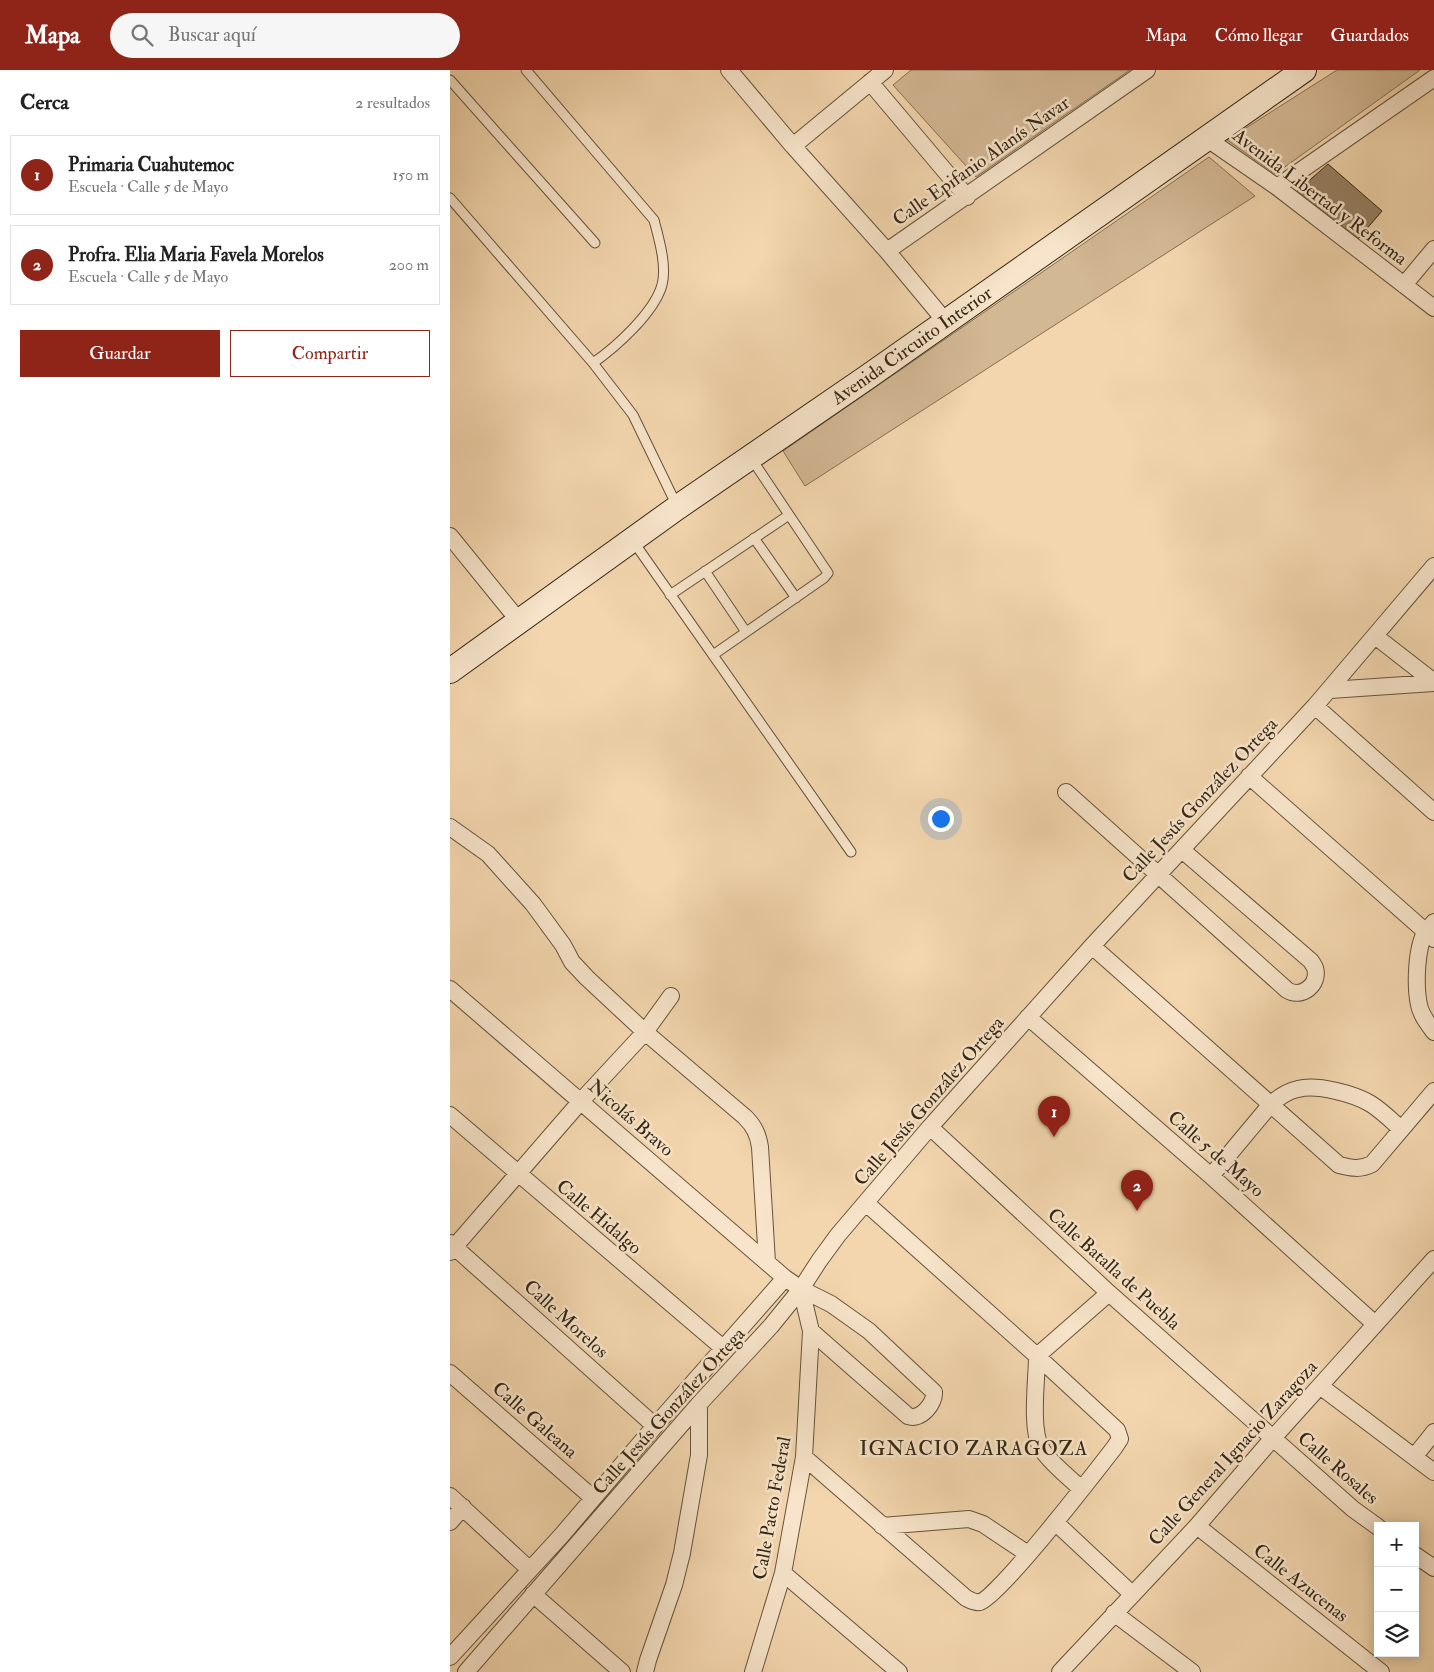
<!DOCTYPE html>
<html lang="es">
<head>
<meta charset="utf-8">
<style>
	:root { --surface:#fff; --page:#f6f6f6; --text:#222; --muted:#767676; --line:#e0e0e0; --accent:#8f2418 }
	body { margin:0; font-family:"IM FELL Double Pica",serif; background:var(--page); color:var(--text) }
	.controls { position:absolute; right:15px; bottom:15px; display:grid; overflow:hidden; border-radius:0px; box-shadow:0 2px 12px #0003 }
	.controls button { width:45px; height:45px; display:grid; place-items:center; padding:0; border:0; border-bottom:1px solid var(--line); background:var(--surface); color:var(--text); font:25px sans-serif }
	.you { position:absolute; left:490px; top:748px; width:18px; height:18px; margin:-12px; border:4px solid #fff; border-radius:50%; background:#1a73e8; box-shadow:0 0 0 8px #1a73e833 }
	.badge { display:grid; place-items:center; width:32px; height:32px; border-radius:50%; background:var(--accent); color:#fff; font-size:16px; font-weight:700 }
	.pin { position:absolute; translate:-50% -41px; filter:drop-shadow(0 1px 2px #0008) }
	.pin::after { content:''; position:absolute; top:26px; width:18px; height:15px; background:inherit; clip-path:polygon(0 0,100% 0,50% 100%) }
	.list { margin:0; padding:0; list-style:none }
	h2 { display:flex; justify-content:space-between; align-items:center; height:65px; margin:0; padding:0 20px; font-size:21px }
	h2 small { font-size:16px; font-weight:400; color:var(--muted) }
	.list li { display:grid; grid-template-columns:32px 1fr auto; gap:15px; align-items:center; box-sizing:border-box; height:80px; margin:0 10px 10px; padding:0 10px; border:1px solid var(--line); border-radius:0px }
	.list b { display:block; font-size:19px; white-space:nowrap }
	.list p { margin:0; font-size:16px; white-space:nowrap; color:var(--muted) }
	.list em { font-size:16px; font-style:normal; color:var(--muted) }
	.actions { display:flex; gap:10px; padding:15px 20px }
	.actions a { flex:1; padding:11px 0; border:1px solid var(--accent); border-radius:0px; text-align:center; font-size:18px; color:var(--accent) }
	.actions .main { background:var(--accent); color:#fff }
	.icon { flex:none; width:28px; height:28px; fill:none; stroke:currentColor; stroke-width:2; stroke-linecap:round; stroke-linejoin:round }
	.map { position:relative; flex:none; width:984px; height:1602px; overflow:hidden }
	header { display:flex; align-items:center; gap:30px; box-sizing:border-box; height:70px; padding:0 25px; background:var(--accent); color:#fff }
	header strong { font-size:24px }
	nav { display:flex; gap:28px; margin-inline-start:auto; font-size:18px }
	.search { width:350px; height:45px; background:var(--page); display:flex; align-items:center; gap:12px; box-sizing:border-box; padding:0 18px; border-radius:28px; color:var(--muted); font-size:19px }
	main { display:flex }
	aside { flex:1; background:var(--surface) }
	.map>svg:first-child { display:block }
	.green { fill:#d3b894; stroke:#847054 }
	.building { fill:#978265; stroke:#342715 }
	.lines { fill:none; stroke-linecap:round; stroke-linejoin:round }
	.lane-casing { stroke:#64533b; stroke-width:11 }
	.street-casing { stroke:#64533b; stroke-width:18 }
	.secondary-casing { stroke:#342715; stroke-width:26 }
	.lane { stroke:#f7e4ca; stroke-width:9 }
	.street { stroke:#f7e4ca; stroke-width:16 }
	.secondary { stroke:#f7e4ca; stroke-width:24 }
	.labels { text-anchor:middle; dominant-baseline:central; stroke-width:5; stroke-linejoin:round; paint-order:stroke }
	.street-label { font-size:19px; fill:#342715; stroke:#f7e4ca }
	.neighbourhood-label { font-size:20px; letter-spacing:1px; fill:#342715; stroke:#f7e4ca }
</style>
</head>
<body>
<header>
<strong>Mapa</strong>
<div class="search"><svg class="icon" aria-label="search" viewBox="0 0 24 24"><circle cx="10" cy="10" r="6"/><path d="M15 15l6 6"/></svg>Buscar aquí</div>
<nav><a>Mapa</a><a>Cómo llegar</a><a>Guardados</a></nav>
</header>
<main>
<aside>
<h2>Cerca<small>2 resultados</small></h2>
<ul class="list">
<li><span class="badge">1</span><div><b>Primaria Cuahutemoc</b><p>Escuela · Calle 5 de Mayo</p></div><em>150 m</em></li>
<li><span class="badge">2</span><div><b>Profra. Elia Maria Favela Morelos</b><p>Escuela · Calle 5 de Mayo</p></div><em>200 m</em></li>
</ul>
<div class="actions"><a class="main">Guardar</a><a>Compartir</a></div>
</aside>
<div class="map">
<svg width="984" height="1602" viewBox="0 0 984 1602">
	<rect width="100%" height="100%" fill="#f3d6ae"/>
	<filter id="stains"><feTurbulence type="fractalNoise" baseFrequency=".004" numOctaves="4"/><feColorMatrix values="0 0 0 0 .2 0 0 0 0 .09 0 0 0 0 .02 0 0 0 .5 -.17"/></filter>
	<radialGradient id="worn" r=".72"><stop offset=".6" stop-color="#630" stop-opacity="0"/><stop offset="1" stop-color="#630" stop-opacity=".3"/></radialGradient>
	<path class="green" d="M461,0H680L526,107L443,15Z
		M887,0H970L825,104L777,70Z
		M759,87L805,126L355,416L333,381Z"/>
	<path class="building" d="M878,94L932,141L908,169L846,122Z"/>
	<g class="lines">
		<g class="lane-casing">
			<path id="lane" d="M76,0L204,150C209,169 217,196 212,215C204,243 166,277 143,293
				M0,10L145,173
				M0,128L143,293L183,345L227,436
				M304,468L346,528
				M183,471L401,782
				M255,501L296,562
				M220,525L339,445
				M263,585L374,508L378,503L301,388"/>
		</g>
		<g class="street-casing">
			<path id="street" d="M279,0L343,76L437,181L496,252
				M420,12L517,127
				M756,68L827,117L984,238
				M343,76L435,0
				M827,117L984,8
				M437,181L697,0
				M954,215L984,179
				M0,466L69,551
				M925,566L984,612
				M880,620L984,613
				M865,636L984,742
				M799,706L984,869
				M616,722L837,920C851,929 870,915 865,898C864,895 862,893 861,891L732,780
				M0,757L38,784L83,834L113,875L122,892L137,908L195,962L295,1047C304,1056 308,1064 310,1077L317,1192
				M984,852C982,855 978,858 976,861C966,877 965,916 969,935C971,945 978,954 984,962
				M642,876L889,1095C901,1098 910,1100 922,1094L984,1021
				M0,919L335,1208L351,1219L381,1234L419,1261L484,1322C485,1333 471,1351 458,1346L361,1261
				M578,947L761,1106L925,1254
				M0,1045L273,1278
				M480,1057L659,1223L903,1439L928,1457
				M761,1106L821,1034C829,1027 838,1021 848,1019C867,1014 905,1024 921,1034C932,1041 941,1050 951,1059
				M0,1173L205,1356
				M0,1182L131,1031L195,962L221,926
				M0,1303L143,1428
				M870,1316L984,1402
				M354,1387L516,1528C520,1530 525,1533 530,1532C547,1529 647,1400 664,1378L670,1369L667,1360L587,1286L416,1133
				M964,1387L984,1362
				M631,1419C619,1407 599,1392 591,1378C580,1358 587,1309 587,1286L659,1223
				M0,1426L79,1499
				M0,1452L13,1437
				M605,1452L682,1524
				M432,1456L519,1449L533,1454L578,1484
				M747,1456L931,1602
				M965,1485L984,1498
				M333,1503L449,1602
				M83,1524L172,1602
				M664,1543L742,1602
				M0,1587L111,1466L205,1356L335,1208
				M16,1602L249,1334L321,1256L351,1219L369,1191L388,1165L480,1057L642,876L865,636L984,496
				M195,1602L198,1590L224,1515L232,1483L249,1385V1334
				M303,1602L333,1503L354,1387L361,1261L351,1219
				M610,1602L747,1456L823,1368L984,1189"/>
		</g>
		<g class="secondary-casing">
			<g id="secondary">
				<path id="s1" d="M0,601L228,437L416,308L854,0"/>
			</g>
		</g>
		<use href="#lane" class="lane"/>
		<use href="#street" class="street"/>
		<use href="#secondary" class="secondary"/>
	</g>
	<g class="labels">
		<g class="street-label">
			<text transform="translate(531 91) rotate(-35)">Calle Epifanio Alanís Navar</text>
			<text transform="translate(870 127) rotate(37)">Avenida Libertad y Reforma</text>
			<text stroke="none"><textPath href="#s1" startOffset="565">Avenida Circuito Interior</textPath></text>
			<text transform="translate(750 730) rotate(-47)">Calle Jesús González Ortega</text>
			<text transform="translate(479 1031) rotate(-49)">Calle Jesús González Ortega</text>
			<text transform="translate(181 1048) rotate(41)">Nicolás Bravo</text>
			<text transform="translate(766 1084) rotate(41)">Calle 5 de Mayo</text>
			<text transform="translate(149 1147) rotate(40)">Calle Hidalgo</text>
			<text transform="translate(664 1199) rotate(42)">Calle Batalla de Puebla</text>
			<text transform="translate(116 1249) rotate(42)">Calle Morelos</text>
			<text transform="translate(219 1341) rotate(-48)">Calle Jesús González Ortega</text>
			<text transform="translate(85 1350) rotate(41)">Calle Galeana</text>
			<text transform="translate(783 1383) rotate(-48)">Calle General Ignacio Zaragoza</text>
			<text transform="translate(888 1398) rotate(41)">Calle Rosales</text>
			<text transform="translate(322 1438) rotate(-80)">Calle Pacto Federal</text>
			<text transform="translate(851 1513) rotate(38)">Calle Azucenas</text>
		</g>
		<g class="neighbourhood-label">
			<text x="524" y="1378">IGNACIO ZARAGOZA</text>
		</g>
	</g>
	<rect width="100%" height="100%" filter="url(#stains)"/>
	<rect width="100%" height="100%" fill="url(#worn)"/>
</svg>
<div class="controls">
<button>+</button>
<button>−</button>
<button><svg class="icon" aria-label="layers" viewBox="0 0 24 24"><path d="M12 4l9 5-9 5-9-5zM3 14l9 5 9-5"/></svg></button>
</div>
<div class="you"></div>
<div class="pin badge" style="left:604px;top:1067px">1</div>
<div class="pin badge" style="left:687px;top:1141px">2</div>
</div>
</main>
</body>
</html>
